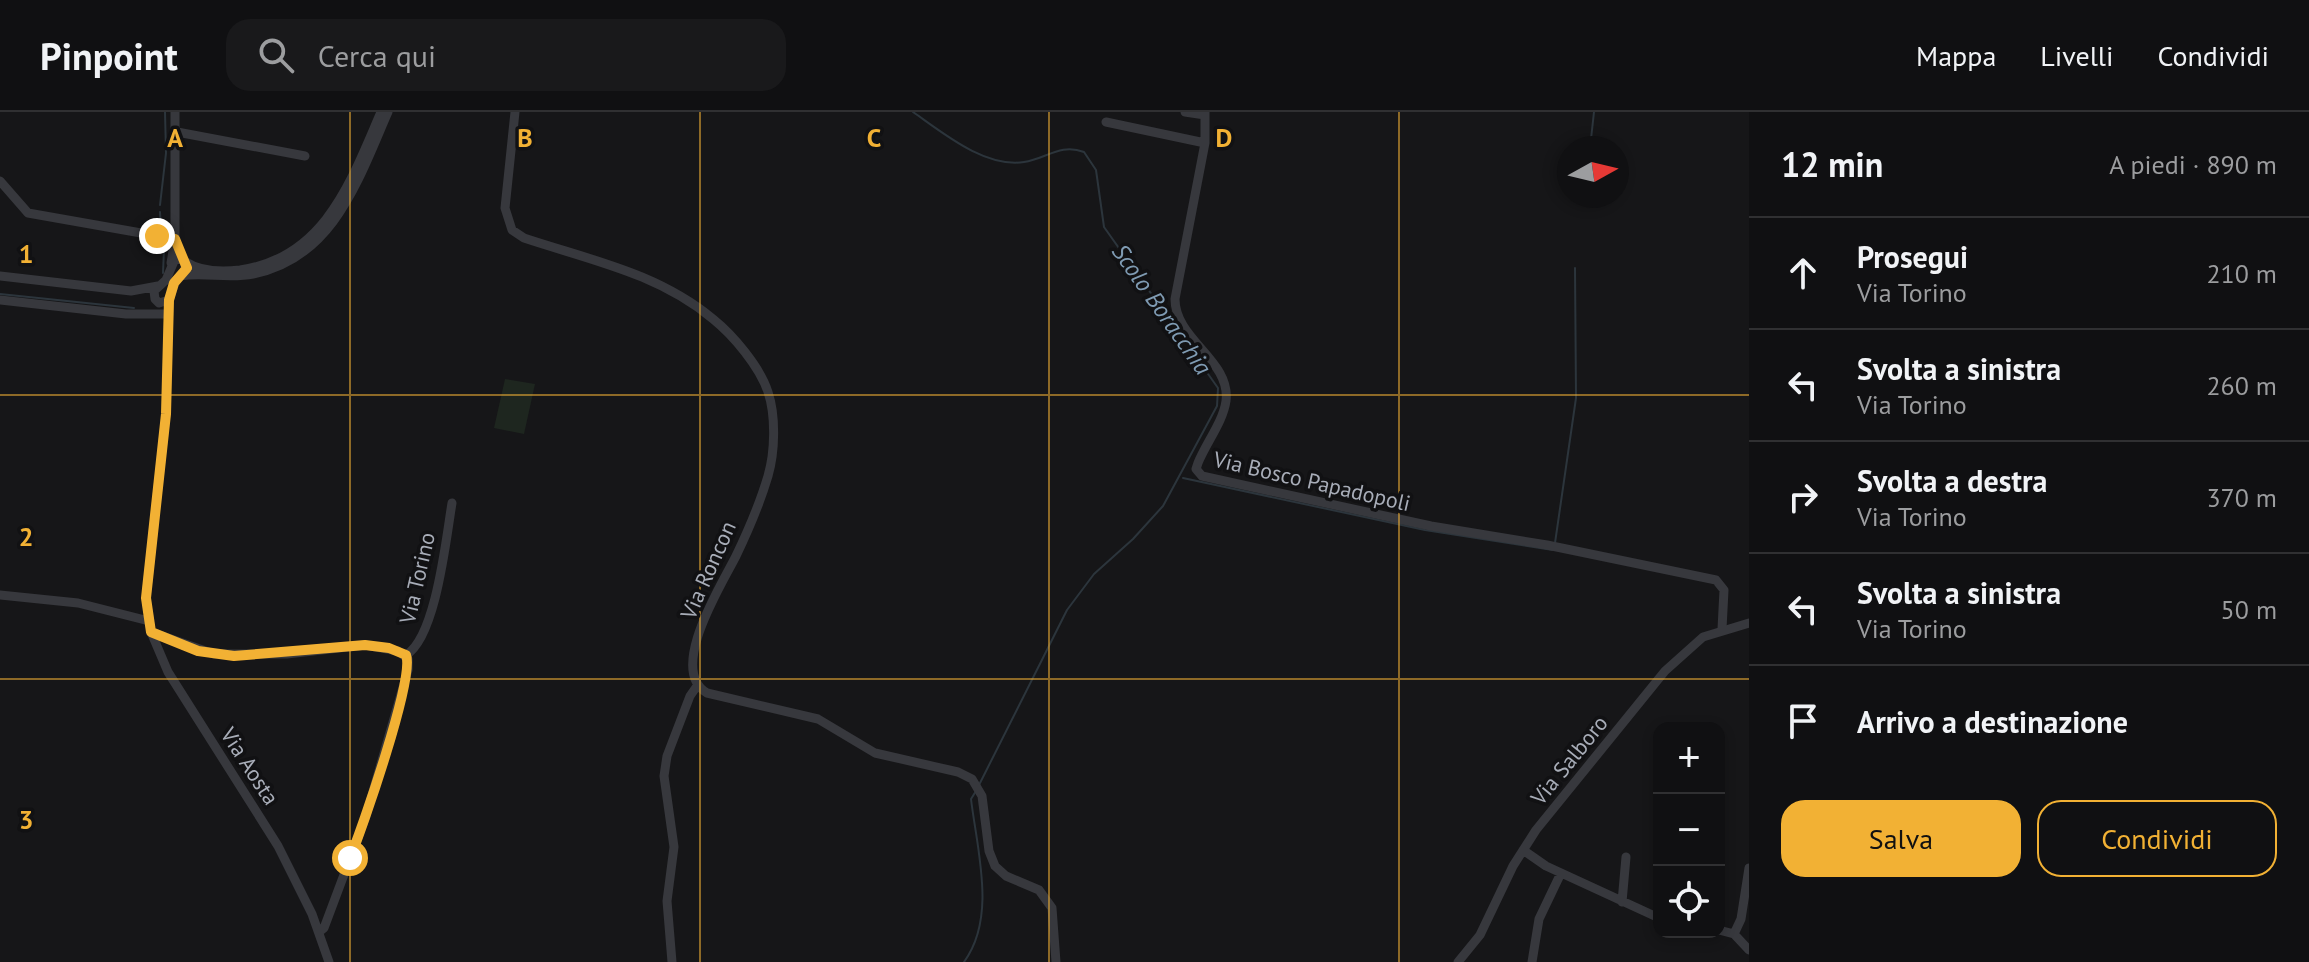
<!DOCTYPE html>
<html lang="it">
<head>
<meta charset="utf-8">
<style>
	:root { --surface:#101012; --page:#19191b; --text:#f1f3f6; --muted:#9c9d9f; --line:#303032; --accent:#f2b134 }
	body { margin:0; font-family:"PT Sans",sans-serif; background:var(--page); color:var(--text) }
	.controls { position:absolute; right:24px; bottom:24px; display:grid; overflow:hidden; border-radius:16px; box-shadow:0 4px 12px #0003 }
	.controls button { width:72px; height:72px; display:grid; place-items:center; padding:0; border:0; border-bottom:2px solid var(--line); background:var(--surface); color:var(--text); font:40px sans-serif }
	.compass { position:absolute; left:1557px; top:24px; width:72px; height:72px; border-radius:50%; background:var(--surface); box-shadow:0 4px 12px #0003; rotate:82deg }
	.stop { position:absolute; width:24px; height:24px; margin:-18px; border:6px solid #f2b134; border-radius:50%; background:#fff }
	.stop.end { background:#f2b134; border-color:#fff; box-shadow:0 2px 8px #0008 }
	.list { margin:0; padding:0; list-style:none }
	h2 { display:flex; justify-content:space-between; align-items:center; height:104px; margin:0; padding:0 32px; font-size:34px }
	h2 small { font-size:26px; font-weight:400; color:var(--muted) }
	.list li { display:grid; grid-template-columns:52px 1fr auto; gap:24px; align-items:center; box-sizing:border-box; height:112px; padding:0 32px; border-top:2px solid var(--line) }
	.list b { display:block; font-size:30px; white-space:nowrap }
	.list p { margin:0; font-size:26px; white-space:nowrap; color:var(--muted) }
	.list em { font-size:26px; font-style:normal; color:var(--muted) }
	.actions { display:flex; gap:16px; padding:24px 32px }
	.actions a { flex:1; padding:18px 0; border:2px solid var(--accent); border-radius:24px; text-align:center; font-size:28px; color:var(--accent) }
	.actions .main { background:var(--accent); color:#111 }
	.icon { flex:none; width:44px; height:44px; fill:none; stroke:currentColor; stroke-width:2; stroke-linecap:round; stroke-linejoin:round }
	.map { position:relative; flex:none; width:1749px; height:850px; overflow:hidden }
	header { display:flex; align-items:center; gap:48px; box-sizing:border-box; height:112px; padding:0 40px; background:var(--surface); border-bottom:2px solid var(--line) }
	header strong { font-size:38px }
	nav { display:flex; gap:44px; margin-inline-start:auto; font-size:28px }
	.search { width:560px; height:72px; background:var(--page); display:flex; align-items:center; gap:20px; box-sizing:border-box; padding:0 28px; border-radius:24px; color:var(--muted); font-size:30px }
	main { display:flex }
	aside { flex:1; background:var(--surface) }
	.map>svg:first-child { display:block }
	.green { fill:#1e261f }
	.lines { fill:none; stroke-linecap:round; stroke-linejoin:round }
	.stream { stroke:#2c353c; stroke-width:2 }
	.minor { stroke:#37383d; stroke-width:9 }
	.route { stroke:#f2b134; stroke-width:10 }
	.grid { fill:none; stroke:#f2b134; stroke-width:2; stroke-opacity:0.55 }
	.labels { text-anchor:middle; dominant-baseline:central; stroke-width:7; stroke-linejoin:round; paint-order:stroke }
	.street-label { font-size:22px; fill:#a8adb8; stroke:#111113 }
	.water-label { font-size:24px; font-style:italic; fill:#7f9bb3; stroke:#111113 }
	.grid-label { font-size:26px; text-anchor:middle; font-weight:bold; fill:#f2b134; stroke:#111113; stroke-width:7; stroke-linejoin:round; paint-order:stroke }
</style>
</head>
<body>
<header>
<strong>Pinpoint</strong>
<div class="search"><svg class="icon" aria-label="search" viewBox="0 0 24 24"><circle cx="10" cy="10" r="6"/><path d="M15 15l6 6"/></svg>Cerca qui</div>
<nav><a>Mappa</a><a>Livelli</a><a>Condividi</a></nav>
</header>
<main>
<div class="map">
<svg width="1749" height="850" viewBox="0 0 1749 850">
	<rect width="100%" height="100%" fill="#161618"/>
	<path class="green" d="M505,267L535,272L524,322L494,316Z"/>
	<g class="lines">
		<path class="stream" d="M913,0C943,21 985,56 1024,50C1046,47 1060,31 1084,40L1096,58L1104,115L1218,276L1217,294L1163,394L1133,427L1094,462L1067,498L979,673
			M1590,36L1594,0
			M1584,91L1585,84
			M160,93L166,41L165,0
			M160,100L161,119
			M163,161L164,137
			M0,182L134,196
			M1183,366L1425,418L1553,438
			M1555,431L1576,286L1575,156
			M964,850C997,805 977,738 971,687L976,679"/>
		<path class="minor" d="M515,0L505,96L512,118L524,126C590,148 658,161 713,207C733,223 760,255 768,280C776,304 775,340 768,364C760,391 748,419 736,444C722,472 667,558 707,581L818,607L875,641L958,660L972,667L982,684L989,739L995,754L1006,764L1039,778L1052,796L1056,850
			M1185,0L1205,3
			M1205,0V31L1175,187C1175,228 1231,248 1226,289C1223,310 1206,331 1198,351L1196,357L1202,364L1431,414L1547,433L1716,468L1724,478L1722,517
			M1106,10L1205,31
			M177,20L305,44
			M0,69L28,101L175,127
			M175,147L184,148L186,159L176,168L169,188L159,191L155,187L154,179L166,168Z
			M186,150C201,160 222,160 240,158C325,146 351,69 381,0
			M171,151L175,127V0
			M0,164L131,179L158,174
			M180,164C204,160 229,167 253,162C334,146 359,66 388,0
			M0,188L126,202H166
			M169,188L166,302L146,486L151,520L168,560L278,734L312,802L329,850
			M0,483L78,491L149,509
			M151,520L214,542H287L365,533L398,539L408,547V558L366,704L324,816L319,820
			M406,543C436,525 446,427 452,391
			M1523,738L1546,754L1659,806
			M1622,790L1626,745
			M1719,818L1734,822L1749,838
			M1734,822L1741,807L1749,756
			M672,850L667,789L674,735L664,664L667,644L690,584L697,574
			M1458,850L1480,823L1513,754L1536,718L1665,559L1703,525L1749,511
			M1532,850L1539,807L1561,761"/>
	</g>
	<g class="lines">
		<path class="route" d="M157,124L175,127L187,156L174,171L169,188L166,302L146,486L151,520L198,539L234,544L365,533L389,536L406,543C415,565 362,717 350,746"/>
	</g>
	<path class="grid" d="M350,0V850M700,0V850M1049,0V850M1399,0V850M0,283H1749M0,567H1749"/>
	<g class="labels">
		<g class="street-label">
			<text transform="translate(1312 369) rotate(13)">Via Bosco Papadopoli</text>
			<text transform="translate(708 458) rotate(-66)">Via Roncon</text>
			<text transform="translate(417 466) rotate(-77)">Via Torino</text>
			<text transform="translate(1569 648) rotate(-51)">Via Salboro</text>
			<text transform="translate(250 654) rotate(57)">Via Aosta</text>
		</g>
		<g class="water-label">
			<text transform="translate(1162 197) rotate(55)">Scolo Boracchia</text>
		</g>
	</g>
	<g class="grid-label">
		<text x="175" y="35">A</text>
		<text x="525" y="35">B</text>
		<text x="874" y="35">C</text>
		<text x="1224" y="35">D</text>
		<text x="26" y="151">1</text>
		<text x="26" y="434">2</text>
		<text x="26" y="717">3</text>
	</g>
</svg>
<div class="controls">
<button>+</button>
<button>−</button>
<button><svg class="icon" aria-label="locate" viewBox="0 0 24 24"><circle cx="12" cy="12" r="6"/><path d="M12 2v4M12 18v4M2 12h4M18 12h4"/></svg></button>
</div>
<svg class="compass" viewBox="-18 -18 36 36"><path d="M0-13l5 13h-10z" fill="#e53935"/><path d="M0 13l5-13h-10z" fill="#9c9d9f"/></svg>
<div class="stop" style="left:350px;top:746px"></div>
<div class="stop end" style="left:157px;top:124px"></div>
</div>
<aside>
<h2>12 min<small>A piedi · 890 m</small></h2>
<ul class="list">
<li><svg class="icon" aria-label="ahead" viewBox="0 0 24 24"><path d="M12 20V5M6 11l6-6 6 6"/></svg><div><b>Prosegui</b><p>Via Torino</p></div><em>210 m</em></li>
<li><svg class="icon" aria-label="left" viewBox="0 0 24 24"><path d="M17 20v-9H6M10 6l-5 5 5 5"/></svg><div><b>Svolta a sinistra</b><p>Via Torino</p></div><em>260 m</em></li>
<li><svg class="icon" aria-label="right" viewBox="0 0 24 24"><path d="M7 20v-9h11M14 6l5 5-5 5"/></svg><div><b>Svolta a destra</b><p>Via Torino</p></div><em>370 m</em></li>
<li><svg class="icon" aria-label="left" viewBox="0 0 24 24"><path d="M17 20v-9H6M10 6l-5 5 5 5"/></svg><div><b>Svolta a sinistra</b><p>Via Torino</p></div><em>50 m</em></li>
<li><svg class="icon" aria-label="arrive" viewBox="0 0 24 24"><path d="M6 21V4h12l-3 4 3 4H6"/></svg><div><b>Arrivo a destinazione</b></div></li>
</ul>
<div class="actions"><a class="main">Salva</a><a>Condividi</a></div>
</aside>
</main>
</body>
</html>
